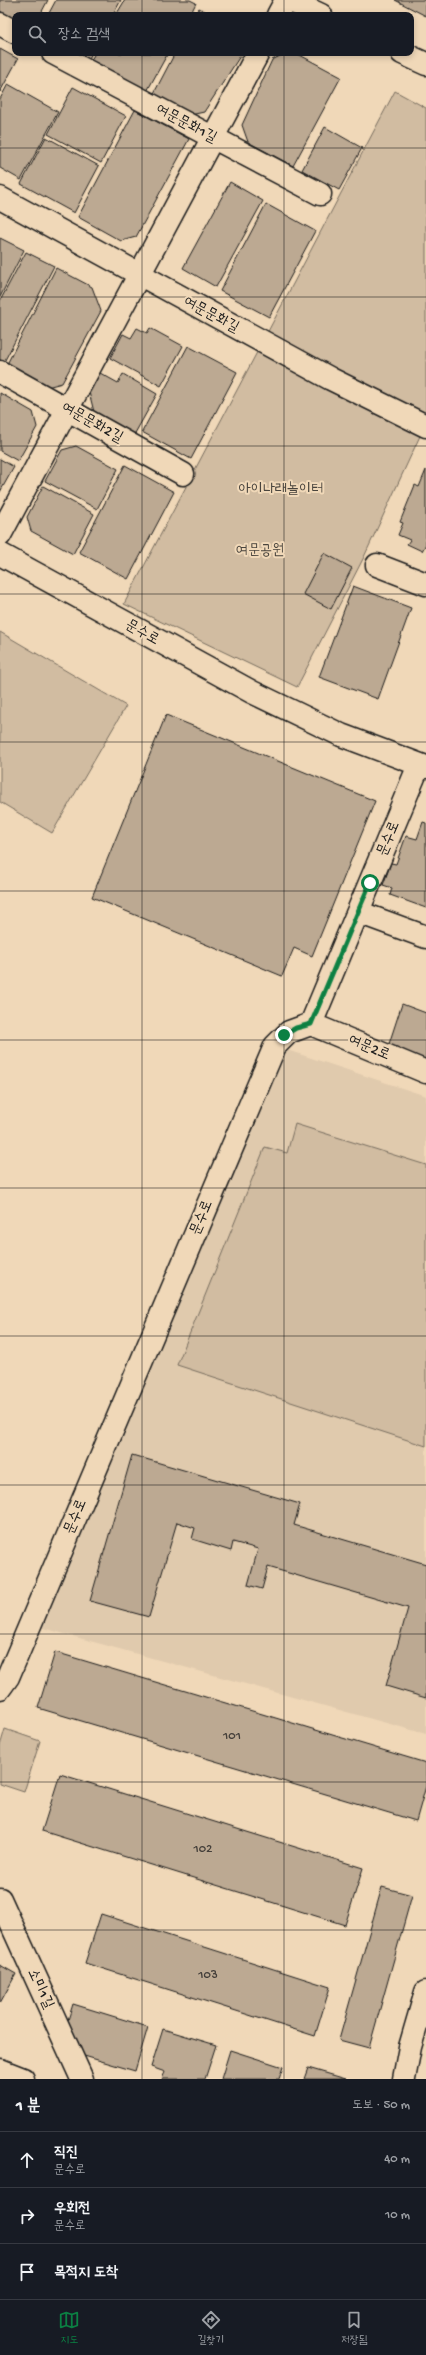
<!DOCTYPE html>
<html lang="ko">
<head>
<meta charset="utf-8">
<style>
	:root { --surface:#171b24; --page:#242831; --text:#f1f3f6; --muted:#9ea1a6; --line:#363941; --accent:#0b8043 }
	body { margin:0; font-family:"Gochi Hand","Poor Story",sans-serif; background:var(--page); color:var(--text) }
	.stop { position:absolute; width:12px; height:12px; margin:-9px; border:3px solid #0b8043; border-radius:50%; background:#fff }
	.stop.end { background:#0b8043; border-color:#fff; box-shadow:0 1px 4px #0008 }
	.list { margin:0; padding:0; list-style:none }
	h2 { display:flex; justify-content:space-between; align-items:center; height:52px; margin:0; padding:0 16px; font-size:17px }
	h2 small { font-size:13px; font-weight:400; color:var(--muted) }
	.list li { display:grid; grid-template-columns:26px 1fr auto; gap:12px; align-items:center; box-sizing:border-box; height:56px; padding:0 16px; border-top:1px solid var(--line) }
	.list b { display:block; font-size:15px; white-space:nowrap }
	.list p { margin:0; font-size:13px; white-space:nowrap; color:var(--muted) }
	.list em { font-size:13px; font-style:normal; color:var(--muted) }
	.icon { flex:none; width:22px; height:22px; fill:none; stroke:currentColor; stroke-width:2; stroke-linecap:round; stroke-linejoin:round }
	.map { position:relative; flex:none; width:426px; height:2079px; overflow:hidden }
	.search { position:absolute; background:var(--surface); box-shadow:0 2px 6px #0003; left:12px; right:12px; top:12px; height:44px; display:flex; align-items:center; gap:10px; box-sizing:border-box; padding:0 14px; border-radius:8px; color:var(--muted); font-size:15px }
	.sheet { height:220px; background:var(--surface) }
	nav { display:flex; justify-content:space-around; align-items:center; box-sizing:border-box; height:56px; border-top:1px solid var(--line); background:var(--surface); font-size:11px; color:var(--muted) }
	nav a { display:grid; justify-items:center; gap:2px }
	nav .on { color:var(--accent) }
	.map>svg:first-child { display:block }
	.built { fill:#e0caad }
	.green { fill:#d1bca1; stroke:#766c5e }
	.building { fill:#bca992; stroke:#1c1c1c }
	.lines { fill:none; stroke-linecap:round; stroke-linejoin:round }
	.minor-casing { stroke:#1c1c1c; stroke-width:25 }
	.minor { stroke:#f0d8b8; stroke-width:22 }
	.route { stroke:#0b8043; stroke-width:5 }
	.grid { fill:none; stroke:#1c1c1c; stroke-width:1; stroke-opacity:0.55 }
	.labels { text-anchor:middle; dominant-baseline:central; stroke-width:4; stroke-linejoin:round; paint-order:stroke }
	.number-label { font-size:13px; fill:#443f3a }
	.street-label { font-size:15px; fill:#1c1c1c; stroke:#f0d8b8 }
	.park-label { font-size:15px; fill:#49443d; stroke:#f0d8b8 }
</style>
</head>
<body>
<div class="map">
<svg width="426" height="2079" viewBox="0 0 426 2079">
	<rect width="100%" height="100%" fill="#f0d8b8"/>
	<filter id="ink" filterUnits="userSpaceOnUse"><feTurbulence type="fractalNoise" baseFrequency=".025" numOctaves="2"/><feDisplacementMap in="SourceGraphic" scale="8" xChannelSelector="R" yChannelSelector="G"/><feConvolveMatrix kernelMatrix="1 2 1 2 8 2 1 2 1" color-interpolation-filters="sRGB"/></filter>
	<g filter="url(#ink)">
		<path class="built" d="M287,1050L426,1096V1734L36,1626Z"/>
		<path class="green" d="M395,91L426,108V423L364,557L297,687L124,604Z
			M0,632L126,706L52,833L0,802Z
			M295,1124L426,1165V1446L177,1365L265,1147L287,1153Z
			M5,1729L40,1741L24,1792L0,1784V1746Z"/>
		<path class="building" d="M0,0H48L40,15H15V19L0,11Z
			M56,0H121L113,15H48Z
			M125,0H190L196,3L190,15H116Z
			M395,0H426V16Z
			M199,8L212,15H195Z
			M0,49L18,59L0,92Z
			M74,53H92L88,60Z
			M95,53H168L146,93L90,62Z
			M175,53H242L204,112L186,116L152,97Z
			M286,53H296L341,77L293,166L248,142L242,125L272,60Z
			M8,84L58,112L21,180L0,168V99Z
			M73,87L126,116L101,163L48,134Z
			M135,110L189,139L136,237L121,241L78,217Z
			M325,127L362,148L339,190L302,170Z
			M46,137L99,166L74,213L21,184Z
			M230,182L263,201L216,287L183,268Z
			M266,204L315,231L269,317L220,291Z
			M0,238L24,250L0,297Z
			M26,252L54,266L4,362L0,360V301Z
			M56,268L92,287L101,311L62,383L47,387L6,366Z
			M137,328L147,333L150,328L183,346L161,386L110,358L123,334L131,338Z
			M188,346L237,372L191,459L142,432Z
			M100,373L118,383L123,374L157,394L134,435L94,412L89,392Z
			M0,393L33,412L37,427L18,461L0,451Z
			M76,446L118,469L97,509L45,481L62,450Z
			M0,459L14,467L0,492Z
			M125,465L174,492L128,579L79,552Z
			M426,470V544L422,551L407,544L410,540L398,535L403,523L400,522L415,485L419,487Z
			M43,486L94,514L73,554L31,531L27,517Z
			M324,553L352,568L331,609L303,594Z
			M353,586L411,608L378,699L319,677Z
			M166,715L375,801L312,956L294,948L282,976L92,897Z
			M423,822L426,823V908L390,895L392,888L383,885L391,863L396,864L406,836L417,839Z
			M402,1004L426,1013V1064L387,1050Z
			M132,1455L300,1504L294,1525L426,1564V1698L386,1686L408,1608L268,1567L262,1589L248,1585L258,1549L233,1542L231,1551L192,1539L195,1528L177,1522L149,1617L90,1601Z
			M55,1652L426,1763V1786L416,1821L38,1708Z
			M60,1774L363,1868L345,1925L42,1831Z
			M382,1887L412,1895L369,2048L339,2040Z
			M101,1914L330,1987L315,2036L85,1963Z
			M0,1965L16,1974L0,2003Z
			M73,2004L148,2027L135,2071L74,2053L64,2033Z
			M163,2029L216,2045L205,2079H162L165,2072L151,2067Z
			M230,2050L283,2067L279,2079H221Z
			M308,2068L346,2079H304Z"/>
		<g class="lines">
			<g class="minor-casing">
				<path id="minor" d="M289,0L321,15
					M278,15L286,0
					M0,24L15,32
					M53,53L320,194
					M402,53L426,64
					M0,198L331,379L426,426
					M0,372L183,474
					M0,535L258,53
					M0,554L252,692L341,735L426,767
					M377,565L426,584
					M358,912L426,937
					M311,1024L419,765
					M311,1024L426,1072
					M0,1688L8,1677L275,1046L289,1032L311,1024
					M0,1899L82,2079
					M0,2070L23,2079
					M404,2079L410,2047L426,1992"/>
			</g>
			<use href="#minor" class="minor"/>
		</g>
	</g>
	<g class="lines" filter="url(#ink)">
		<path class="route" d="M284,1035L296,1028L311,1024L370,883"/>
	</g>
	<path class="grid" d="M142,0V15M284,0V15M142,53V2079M284,53V2079M0,148H426M0,297H426M0,446H426M0,594H426M0,742H426M0,891H426M0,1040H426M0,1188H426M0,1336H426M0,1485H426M0,1634H426M0,1782H426M0,1930H426"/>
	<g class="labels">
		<g class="number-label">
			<text x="232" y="1736">101</text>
			<text x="203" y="1849">102</text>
			<text x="208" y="1975">103</text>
		</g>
		<g class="street-label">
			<text transform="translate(186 124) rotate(28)">여문문화1길</text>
			<text transform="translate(211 315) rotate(28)">여문문화길</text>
			<text transform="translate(92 423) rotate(29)">여문문화2길</text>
			<text transform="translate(142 633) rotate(29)">문수로</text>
			<text transform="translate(389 839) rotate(-67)">문수로</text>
			<text transform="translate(369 1048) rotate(23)">여문2로</text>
			<text transform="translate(202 1218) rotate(-67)">문수로</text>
			<text transform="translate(76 1517) rotate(-67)">문수로</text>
			<text transform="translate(40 1989) rotate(65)">소미1길</text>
		</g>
		<g class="park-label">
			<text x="281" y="490">아이나래놀이터</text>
			<text x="260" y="551">여문공원</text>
		</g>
	</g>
</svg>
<div class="stop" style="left:370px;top:883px"></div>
<div class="stop end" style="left:284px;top:1035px"></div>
<div class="search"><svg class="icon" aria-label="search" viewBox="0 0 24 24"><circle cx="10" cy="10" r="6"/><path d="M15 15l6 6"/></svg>장소 검색</div>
</div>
<section class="sheet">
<h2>1 분<small>도보 · 50 m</small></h2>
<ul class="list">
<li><svg class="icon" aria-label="ahead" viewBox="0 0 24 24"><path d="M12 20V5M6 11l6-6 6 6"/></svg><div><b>직진</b><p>문수로</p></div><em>40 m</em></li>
<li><svg class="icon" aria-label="right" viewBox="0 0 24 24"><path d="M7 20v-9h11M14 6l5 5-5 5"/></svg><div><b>우회전</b><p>문수로</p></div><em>10 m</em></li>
<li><svg class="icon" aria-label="arrive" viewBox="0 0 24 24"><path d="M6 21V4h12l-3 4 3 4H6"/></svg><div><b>목적지 도착</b></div></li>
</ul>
</section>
<nav>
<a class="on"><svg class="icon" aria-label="map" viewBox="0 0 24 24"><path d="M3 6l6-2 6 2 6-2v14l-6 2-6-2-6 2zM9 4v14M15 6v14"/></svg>지도</a>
<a><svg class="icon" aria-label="directions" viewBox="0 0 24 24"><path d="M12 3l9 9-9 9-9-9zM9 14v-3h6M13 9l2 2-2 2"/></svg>길찾기</a>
<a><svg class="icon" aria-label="saved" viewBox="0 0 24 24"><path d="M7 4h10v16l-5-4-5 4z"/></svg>저장됨</a>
</nav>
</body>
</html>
